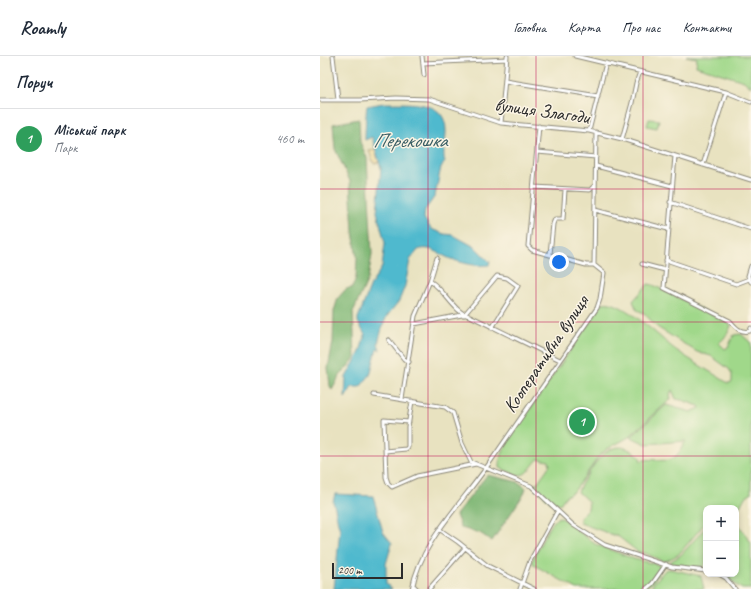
<!DOCTYPE html>
<html lang="uk">
<head>
<meta charset="utf-8">
<style>
	:root { --surface:#fff; --page:#f6f6f7; --text:#1f2937; --muted:#747a83; --line:#e0e1e3; --accent:#ea580c }
	body { margin:0; font-family:Caveat,sans-serif; background:var(--page); color:var(--text) }
	.controls { position:absolute; right:12px; bottom:12px; display:grid; overflow:hidden; border-radius:8px; box-shadow:0 2px 6px #0003 }
	.controls button { width:36px; height:36px; display:grid; place-items:center; padding:0; border:0; border-bottom:1px solid var(--line); background:var(--surface); color:var(--text); font:20px sans-serif }
	.scale { position:absolute; left:12px; bottom:10px; width:71px; box-sizing:border-box; padding-left:4px; border:2px solid #2b2b2b; border-top:0; font-size:11px; line-height:14px; white-space:nowrap; color:#2b2b2b; -webkit-text-stroke:3px #fcf5e5; paint-order:stroke }
	.you { position:absolute; left:239px; top:206px; width:14px; height:14px; margin:-10px; border:3px solid #fff; border-radius:50%; background:#1a73e8; box-shadow:0 0 0 6px #1a73e833 }
	.badge { display:grid; place-items:center; width:26px; height:26px; border-radius:50%; background:var(--accent); color:#fff; font-size:13px; font-weight:700 }
	.pin { position:absolute; translate:-50% -50%; border:2px solid #fff; box-shadow:0 1px 4px #0006 }
	.list { margin:0; padding:0; list-style:none }
	h2 { display:flex; justify-content:space-between; align-items:center; height:52px; margin:0; padding:0 16px; font-size:17px }
	h2 small { font-size:13px; font-weight:400; color:var(--muted) }
	.list li { display:grid; grid-template-columns:26px 1fr auto; gap:12px; align-items:center; box-sizing:border-box; height:60px; padding:0 16px; border-top:1px solid var(--line) }
	.list b { display:block; font-size:15px; white-space:nowrap }
	.list p { margin:0; font-size:13px; white-space:nowrap; color:var(--muted) }
	.list em { font-size:13px; font-style:normal; color:var(--muted) }
	.map { position:relative; flex:none; width:431px; height:533px; overflow:hidden }
	header { display:flex; align-items:center; gap:24px; box-sizing:border-box; height:56px; padding:0 20px; background:var(--surface); border-bottom:1px solid var(--line) }
	header strong { font-size:19px }
	nav { display:flex; gap:22px; margin-inline-start:auto; font-size:14px }
	main { display:flex }
	aside { flex:1; background:var(--surface) }
	.map>svg:first-child { display:block }
	.green { fill:#a0d88a; stroke:#66825a }
	.forest { fill:#80b876; stroke:#567250 }
	.sand { fill:#eeda9e; stroke:#8c8264 }
	.water { fill:#50b9ce; stroke:#3e727c }
	.lines { fill:none; stroke-linecap:round; stroke-linejoin:round }
	.minor-casing { stroke:#8a8676; stroke-width:5 }
	.minor { stroke:#fff; stroke-width:3 }
	.grid { fill:none; stroke:#c2185b; stroke-width:1; stroke-opacity:0.55 }
	.labels { text-anchor:middle; dominant-baseline:central; stroke-width:3; stroke-linejoin:round; paint-order:stroke }
	.street-label { font-size:19px; fill:#2b2b2b; stroke:#fcf5e5 }
	.water-label { font-size:20px; font-style:italic; fill:#385d64; stroke:#fcf5e5 }
</style>
</head>
<body>
<header>
<strong>Roamly</strong>
<nav><a>Головна</a><a>Карта</a><a>Про нас</a><a>Контакти</a></nav>
</header>
<main>
<aside>
<h2>Поруч<small></small></h2>
<ul class="list">
<li><span class="badge" style="background:#2e9e5b">1</span><div><b>Міський парк</b><p>Парк</p></div><em>460 m</em></li>
</ul>
</aside>
<div class="map">
<svg width="431" height="533" viewBox="0 0 431 533">
	<rect width="100%" height="100%" fill="#fcf5e5"/>
	<filter id="ink" filterUnits="userSpaceOnUse"><feTurbulence type="fractalNoise" baseFrequency=".025" numOctaves="2"/><feDisplacementMap in="SourceGraphic" scale="8" xChannelSelector="R" yChannelSelector="G"/><feConvolveMatrix kernelMatrix="1 2 1 2 8 2 1 2 1" color-interpolation-filters="sRGB"/></filter>
	<filter id="wash" filterUnits="userSpaceOnUse"><feTurbulence type="fractalNoise" baseFrequency=".012" numOctaves="4" result="noise"/><feDisplacementMap in="SourceGraphic" scale="16" xChannelSelector="R" yChannelSelector="G"/><feGaussianBlur stdDeviation="0.9" result="paint"/><feColorMatrix in="noise" values="0 0 0 0 0 0 0 0 0 0 0 0 0 0 0 0 0 1.4 0 .05"/><feComposite in="paint" operator="in"/></filter>
	<g filter="url(#wash)">
		<rect width="100%" height="100%" fill="#e8e2c0"/>
		<path class="green" d="M366,0H431V31L424,25L376,10L377,2Z
			M329,63L339,64L337,72L327,70Z
			M328,228L333,229L409,267L411,270C408,277 405,282 399,287L405,293L408,291L414,279L421,278L431,287V437L425,441L416,458V452H386V466L359,498L346,505H342L325,497L318,496L299,481L260,467V462L268,453L269,446L258,436L260,431C270,415 287,381 310,394C315,397 320,399 321,405C333,400 347,410 357,399C361,395 362,389 366,385L326,388L311,381L346,349L371,356L380,352L379,350C371,348 365,344 356,343L352,334L350,338L351,343L309,381L287,393L279,400L255,434L245,441L240,448L230,446L215,430L230,409L229,405L218,403C202,423 204,422 180,412V403L188,385L283,247C301,242 341,283 356,294C373,306 391,316 408,327L412,326V318L409,313L391,300L377,296L337,271L324,257L317,254L313,245Z
			M238,461L242,462L275,488L314,503L339,509L341,512L333,526L323,533H257L214,509L212,505L229,471Z
			M416,464L431,487V533H422L401,518H416Z
			M386,471V507L381,513L350,507V506L361,499Z
			M350,513L381,520L384,533H329L345,514Z"/>
		<path class="forest" d="M39,63L40,86L47,102L52,198L48,223L33,256L35,302L19,321L12,334L10,330L8,312L13,286L14,255L18,242L26,233L32,232L36,222L37,202L33,175L30,125L15,93L13,68Z
			M167,419L198,426L206,432L204,438L172,485L160,477L141,472L136,459Z"/>
		<path class="sand" d="M55,94L59,106L54,108L49,95Z"/>
		<path class="water" d="M64,47C88,48 126,42 126,75C126,86 122,97 125,106L121,111L115,140L105,154L104,162L111,173L124,178L133,179L155,191L170,206L169,209C157,211 142,207 131,203C120,199 111,189 98,194L90,204L85,230L79,245L67,260L63,269L58,287L60,294L57,293L50,319L40,331H32L25,342L26,321L40,296L45,279L38,266V262L51,229L62,211L65,187L57,156L61,112L52,81L45,84C45,80 46,53 47,50Z
			M15,438L53,440L63,476L72,487L66,508V528L72,533H14L20,473C16,464 17,455 13,446Z"/>
	</g>
	<g filter="url(#ink)">
		<g class="lines">
			<g class="minor-casing">
				<path id="minor" d="M13,0L18,43
					M102,0L104,19
					M255,0L406,36L431,46
					M103,7L187,3
					M185,25L278,40
					M0,44H40L76,42L109,43L181,67L269,75L302,83L431,124
					M181,67L187,0
					M219,70L208,190L212,194L266,209H274
					M269,75L286,7
					M302,83L312,47L316,27L320,16
					M217,96L276,101
					M355,100L344,232L410,265C416,272 420,277 430,275L431,272
					M383,109L406,36
					M276,110L352,130
					M214,131L270,134L275,129
					M350,146L431,173
					M275,154L348,173
					M230,198L233,168L235,163H243L245,134
					M346,204L416,228L429,223
					M322,208L345,214
					M274,209L276,76
					M431,210L428,220L431,226
					M110,225C126,235 134,257 150,260L240,304
					M144,259L177,220L187,222L198,230L172,272
					M94,268L142,259
					M69,284L84,303L89,306
					M54,339L125,351L133,357L142,387L151,406L211,430L253,469L285,489L352,511L386,515
					M82,343L95,260L110,225L117,202
					M89,366L64,364L66,421L68,427L72,431L97,420L156,408
					M65,395L86,393L88,391V371L92,345
					M119,473L138,486L168,510L214,533
					M399,518L406,522L415,533
					M93,529L97,533
					M92,533C100,488 140,449 166,412C203,359 240,305 277,252L280,243L284,217L274,209
					M109,533L145,492
					M200,533L210,505L237,456
					M326,533L332,528L346,508"/>
			</g>
			<use href="#minor" class="minor"/>
		</g>
	</g>
	<path class="grid" d="M108,0V533M216,0V533M323,0V533M0,133H431M0,266H431M0,400H431"/>
	<g class="labels">
		<g class="street-label">
			<text transform="translate(222 55) rotate(8)">вулиця Злагоди</text>
			<text transform="translate(226 298) rotate(-56)">Кооперативна вулиця</text>
		</g>
		<g class="water-label">
			<text x="90" y="84">Перекошка</text>
		</g>
	</g>
</svg>
<div class="controls">
<button>+</button>
<button>−</button>
</div>
<div class="scale">200 m</div>
<div class="you"></div>
<div class="pin badge" style="left:262px;top:366px;background:#2e9e5b">1</div>
</div>
</main>
</body>
</html>
